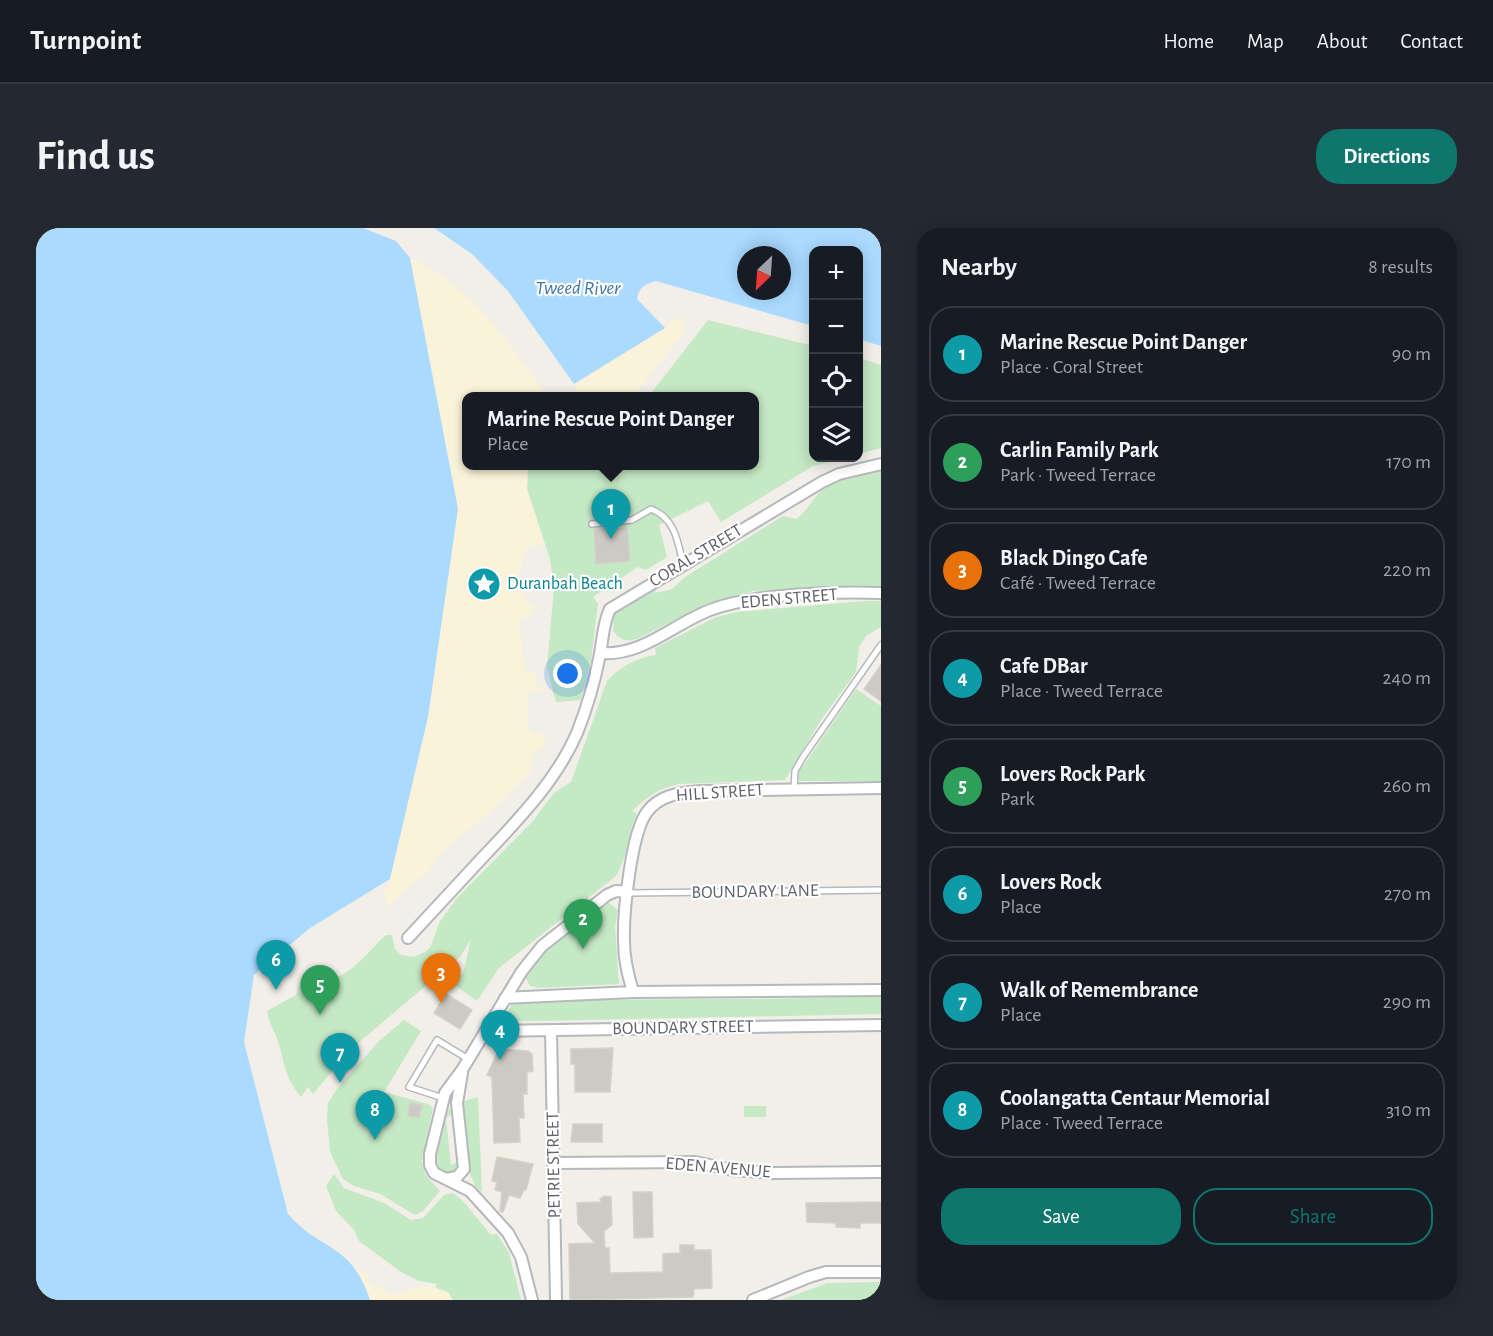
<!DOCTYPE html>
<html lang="en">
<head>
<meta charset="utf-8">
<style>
	:root { --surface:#171b24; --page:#242831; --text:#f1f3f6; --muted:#9ea1a6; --line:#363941; --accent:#0f766e }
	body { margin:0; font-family:"Alegreya Sans",sans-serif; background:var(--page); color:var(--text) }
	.controls { position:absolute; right:18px; top:18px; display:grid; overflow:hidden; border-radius:12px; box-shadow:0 3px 15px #0003 }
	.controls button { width:54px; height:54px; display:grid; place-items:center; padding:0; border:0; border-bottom:2px solid var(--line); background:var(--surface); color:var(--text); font:30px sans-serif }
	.compass { position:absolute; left:701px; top:18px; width:54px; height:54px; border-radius:50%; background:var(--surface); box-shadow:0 3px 15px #0003; rotate:205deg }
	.you { position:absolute; left:532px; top:446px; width:21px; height:21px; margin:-15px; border:4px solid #fff; border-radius:50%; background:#1a73e8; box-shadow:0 0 0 9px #1a73e833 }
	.badge { display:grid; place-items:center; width:39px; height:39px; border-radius:50%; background:var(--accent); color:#fff; font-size:20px; font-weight:700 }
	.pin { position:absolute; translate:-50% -50px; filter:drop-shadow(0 2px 3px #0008) }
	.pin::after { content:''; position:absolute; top:32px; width:21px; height:18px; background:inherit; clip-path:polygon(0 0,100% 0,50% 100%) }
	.popup { position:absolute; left:426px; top:164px; width:297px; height:78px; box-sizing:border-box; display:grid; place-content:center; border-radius:12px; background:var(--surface); filter:drop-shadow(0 2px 4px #0005); font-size:20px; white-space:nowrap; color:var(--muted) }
	.popup b { font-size:22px; color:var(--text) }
	.popup::after { content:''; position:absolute; left:50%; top:100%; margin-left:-12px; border:12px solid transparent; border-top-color:var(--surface) }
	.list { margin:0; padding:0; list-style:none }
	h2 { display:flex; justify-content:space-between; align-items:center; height:78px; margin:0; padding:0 24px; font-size:26px }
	h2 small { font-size:20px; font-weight:400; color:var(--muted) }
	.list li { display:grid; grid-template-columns:39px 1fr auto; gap:18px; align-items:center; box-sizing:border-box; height:96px; margin:0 12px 12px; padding:0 12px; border:2px solid var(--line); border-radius:24px }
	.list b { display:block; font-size:22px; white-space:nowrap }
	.list p { margin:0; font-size:20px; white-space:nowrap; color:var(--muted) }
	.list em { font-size:20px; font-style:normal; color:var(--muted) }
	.actions { display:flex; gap:12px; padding:18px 24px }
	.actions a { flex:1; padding:14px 0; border:2px solid var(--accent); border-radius:24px; text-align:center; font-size:21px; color:var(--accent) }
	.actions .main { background:var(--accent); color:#fff }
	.icon { flex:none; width:33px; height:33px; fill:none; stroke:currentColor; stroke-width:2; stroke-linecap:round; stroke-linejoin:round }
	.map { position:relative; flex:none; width:845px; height:1072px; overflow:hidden; border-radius:24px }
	header { display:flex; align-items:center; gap:36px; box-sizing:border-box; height:84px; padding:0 30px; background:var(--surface); border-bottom:2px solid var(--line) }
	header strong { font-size:28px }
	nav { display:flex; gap:33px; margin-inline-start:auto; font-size:21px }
	.intro { display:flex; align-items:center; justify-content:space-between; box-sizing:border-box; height:144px; padding:0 36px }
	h1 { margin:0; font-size:42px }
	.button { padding:15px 27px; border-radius:24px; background:var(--accent); color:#fff; font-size:21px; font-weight:700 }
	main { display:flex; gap:36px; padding:0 36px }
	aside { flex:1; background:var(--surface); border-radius:24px; box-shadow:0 3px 15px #0003 }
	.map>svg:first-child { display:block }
	.green { fill:#c5e8c5 }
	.sand { fill:#fbf3d9 }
	.water { fill:#aadaff; fill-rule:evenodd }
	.building { fill:#cccac5; stroke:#d6d1c6; stroke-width:1.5 }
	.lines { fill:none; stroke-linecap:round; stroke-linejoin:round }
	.service-casing { stroke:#b5b8bc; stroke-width:8 }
	.minor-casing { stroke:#b5b8bc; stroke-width:14 }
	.service { stroke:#fff; stroke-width:5 }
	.minor { stroke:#fff; stroke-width:10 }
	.labels { text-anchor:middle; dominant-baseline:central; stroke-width:4.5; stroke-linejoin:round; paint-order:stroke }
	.street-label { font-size:18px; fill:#5f6368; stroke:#fff }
	.culture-label { font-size:18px; fill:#0d838f; stroke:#fff; text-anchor:start }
	.water-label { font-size:20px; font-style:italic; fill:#4174aa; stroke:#fff }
</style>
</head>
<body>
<header>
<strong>Turnpoint</strong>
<nav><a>Home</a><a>Map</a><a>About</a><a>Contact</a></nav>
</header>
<div class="intro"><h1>Find us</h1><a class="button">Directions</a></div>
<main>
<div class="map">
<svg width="845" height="1072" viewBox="0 0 845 1072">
	<rect width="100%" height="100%" fill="#f1efe8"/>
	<path class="green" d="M672,92L777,118L778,230H810L777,238L685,294L672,273L623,297L631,329L610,342L602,339L557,369L562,375L555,433L545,472L520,474L511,440L518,359L514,331L491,261L492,238H719V168H613Z
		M823,130L845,137V220L823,226Z
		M845,243V360L815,359L746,366L717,363L701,367L673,375L601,411C590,414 584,412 577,403L578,385L621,359L619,365L636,361L649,349L747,288L760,291C770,284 774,275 782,266C797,251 825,246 845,243Z
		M828,373H845V399L830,408L823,419L820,444L785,492L749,552L643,556C623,560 611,569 596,583L601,585C591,606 592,629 580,648L463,740L441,773L413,753L427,746L435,711L425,728L315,821L277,866L272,859L265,869C250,852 248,834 242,813C238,802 233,795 231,783L260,767L263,759C273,754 281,756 291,753C318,746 331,724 350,707H356L359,721L365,727L378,729L389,724L395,718L403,695L420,671L497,593L518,565L535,554L571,453C583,439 602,429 620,427L619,420L680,389L701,384Z
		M820,461L845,478V553H763V544Z
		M573,675L582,682L579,700L583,756L503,760L494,758L490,750L498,735L507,725L563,681Z
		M845,768V786L498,793H483L470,788L475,777L484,774C605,769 725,773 845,768Z
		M368,792L385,803L348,864L392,876L397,880L386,933L390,948L404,963L387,983L379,987L344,966L318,958L307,951L294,924L291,892L292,875L301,861L343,813Z
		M442,869L446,964C426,950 426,895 428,873Z
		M708,878H730V889H708Z
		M410,881L417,882L418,885L410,890L415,937L423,933L420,942L415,945L404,942L399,927Z
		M298,946L308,960L348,975L375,992L387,990L408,967L417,965L427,973L455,1007L461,1006L473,1025L485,1072H416L413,1065L399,1059L401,1056L383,1053L365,1044L323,1013L318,1002L300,983L290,958Z
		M845,1054V1072H745L792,1055Z"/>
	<path class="sand" d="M374,30C437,60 471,113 511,168H431V238H492L491,261L508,315L490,321C483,341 477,366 499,379L495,388L483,390L488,440L491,444H499L500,458L506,460L507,464L500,462L490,468C496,481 485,494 497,506L510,507L507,519L495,528L497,536L493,545L452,585L406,624L394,641L352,678L348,667L354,651L422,282Z
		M638,91H647L649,102L602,163L587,168H544L538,156L629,100Z
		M269,1006L332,1048L333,1057L337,1056L338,1063L345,1057L353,1067C364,1068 372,1061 383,1059C393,1057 404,1061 413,1065L416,1072H263Z"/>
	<path class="water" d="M0,0H327L360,13L374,30L422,281L392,489L354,651L274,700L218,747L208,814L252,986C285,1024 315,1014 334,1072H0Z
		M398,0H845V118L823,111L822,22H778L777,98L620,53C609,56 603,59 601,71L629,100L538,156L472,63L436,26ZM710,27H746V63H710Z"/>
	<path class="building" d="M591,299L594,333L560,336L558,301Z
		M845,437V473L828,461Z
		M410,766L436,782L424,801L398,785Z
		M577,820L574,864H539V836H535V821Z
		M463,821L492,823L496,826L497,843L491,844V866H487L488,890H483L484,914L458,915L456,849L451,847Z
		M374,875L386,877L383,890L372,888Z
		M537,896H566V914H535Z
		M461,929L497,936L490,962H488L484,970L473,967L467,984L464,983L466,964L459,962L461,954L456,953Z
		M597,964H616L617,1009L598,1010Z
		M568,968L575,969L576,997L568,1003L569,1020H573L574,1045L627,1044V1026L644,1025V1017H658V1022H675L676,1060L658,1061L657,1069L534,1072L533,1016L559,1015L542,996L541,975L565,974L564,971Z
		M845,974V995H824V1000L800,999V995L771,994L770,975Z"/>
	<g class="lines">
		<g class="service-casing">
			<path id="service" d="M556,296L596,292L615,281C639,290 642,314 647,336
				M758,561L759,543L767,529L845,417
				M592,665L845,662
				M407,870L373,859L401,812L432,831"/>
		</g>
		<g class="minor-casing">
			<path id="minor" d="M564,425C607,429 639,394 677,381C718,366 801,363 845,365
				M372,710C397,683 422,656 447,629C483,591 520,553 541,505C551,480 559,452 564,426C567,410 567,395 574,381L786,254L803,246L845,236
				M597,764C592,747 588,732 588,714C587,686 595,605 611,584C624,566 645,565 665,563L845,560
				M469,770L597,764L845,762
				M449,803L845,797
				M515,803L520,1072
				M518,935L659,934L697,942L738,945L845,944
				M410,951L421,949L428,941L421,875L426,845
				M496,1072L485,1029L472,1005L434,963L398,945L394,937V926L409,865L426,842L486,743L506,718L571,667L580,663L592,664
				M717,1072L773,1049L790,1044H845"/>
		</g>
		<use href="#service" class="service"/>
		<use href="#minor" class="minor"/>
	</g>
	<defs>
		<g id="sight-disc" transform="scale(1.725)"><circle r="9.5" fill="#0f9aa8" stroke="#fff"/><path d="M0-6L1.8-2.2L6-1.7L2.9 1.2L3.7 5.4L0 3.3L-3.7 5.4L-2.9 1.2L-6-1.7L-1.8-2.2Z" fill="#fff"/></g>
	</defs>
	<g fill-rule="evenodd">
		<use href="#sight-disc" x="448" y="356"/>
	</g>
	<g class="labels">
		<g class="street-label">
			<text transform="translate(660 328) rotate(-31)">CORAL STREET</text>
			<text transform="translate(753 371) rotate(-5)">EDEN STREET</text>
			<text transform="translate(684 565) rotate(-4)">HILL STREET</text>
			<text transform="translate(719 664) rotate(-1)">BOUNDARY LANE</text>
			<text transform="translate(647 800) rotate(-1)">BOUNDARY STREET</text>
			<text transform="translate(518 937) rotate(-91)">PETRIE STREET</text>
			<text transform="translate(682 940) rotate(5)">EDEN AVENUE</text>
		</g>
		<g class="culture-label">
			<text x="471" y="356">Duranbah Beach</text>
		</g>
		<g class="water-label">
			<text x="542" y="60">Tweed River</text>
		</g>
	</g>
</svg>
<div class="controls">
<button>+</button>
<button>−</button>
<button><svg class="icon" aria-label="locate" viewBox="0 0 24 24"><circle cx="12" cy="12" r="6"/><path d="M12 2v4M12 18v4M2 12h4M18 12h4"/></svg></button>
<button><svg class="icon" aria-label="layers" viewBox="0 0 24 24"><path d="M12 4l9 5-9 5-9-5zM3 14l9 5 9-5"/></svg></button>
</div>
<svg class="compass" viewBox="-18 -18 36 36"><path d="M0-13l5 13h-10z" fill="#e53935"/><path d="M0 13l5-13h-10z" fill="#9ea1a6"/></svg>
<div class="you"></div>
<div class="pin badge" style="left:575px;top:311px;background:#0f9aa8">1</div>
<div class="popup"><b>Marine Rescue Point Danger</b>Place</div>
<div class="pin badge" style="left:547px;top:721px;background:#2e9e5b">2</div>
<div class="pin badge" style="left:405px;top:775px;background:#e8710a">3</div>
<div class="pin badge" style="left:464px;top:832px;background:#0f9aa8">4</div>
<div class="pin badge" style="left:284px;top:787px;background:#2e9e5b">5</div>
<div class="pin badge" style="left:240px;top:762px;background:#0f9aa8">6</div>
<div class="pin badge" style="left:304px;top:855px;background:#0f9aa8">7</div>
<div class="pin badge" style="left:339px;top:912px;background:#0f9aa8">8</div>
</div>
<aside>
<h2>Nearby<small>8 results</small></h2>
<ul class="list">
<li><span class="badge" style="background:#0f9aa8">1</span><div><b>Marine Rescue Point Danger</b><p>Place · Coral Street</p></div><em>90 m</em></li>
<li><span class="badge" style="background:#2e9e5b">2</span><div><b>Carlin Family Park</b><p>Park · Tweed Terrace</p></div><em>170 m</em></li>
<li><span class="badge" style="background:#e8710a">3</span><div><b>Black Dingo Cafe</b><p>Café · Tweed Terrace</p></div><em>220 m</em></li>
<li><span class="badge" style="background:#0f9aa8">4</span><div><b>Cafe DBar</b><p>Place · Tweed Terrace</p></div><em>240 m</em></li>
<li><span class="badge" style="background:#2e9e5b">5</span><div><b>Lovers Rock Park</b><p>Park</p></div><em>260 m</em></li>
<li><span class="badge" style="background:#0f9aa8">6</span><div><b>Lovers Rock</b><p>Place</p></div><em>270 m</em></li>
<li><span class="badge" style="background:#0f9aa8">7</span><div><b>Walk of Remembrance</b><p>Place</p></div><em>290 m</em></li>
<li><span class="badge" style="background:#0f9aa8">8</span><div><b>Coolangatta Centaur Memorial</b><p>Place · Tweed Terrace</p></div><em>310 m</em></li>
</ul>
<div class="actions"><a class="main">Save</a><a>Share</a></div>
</aside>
</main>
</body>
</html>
